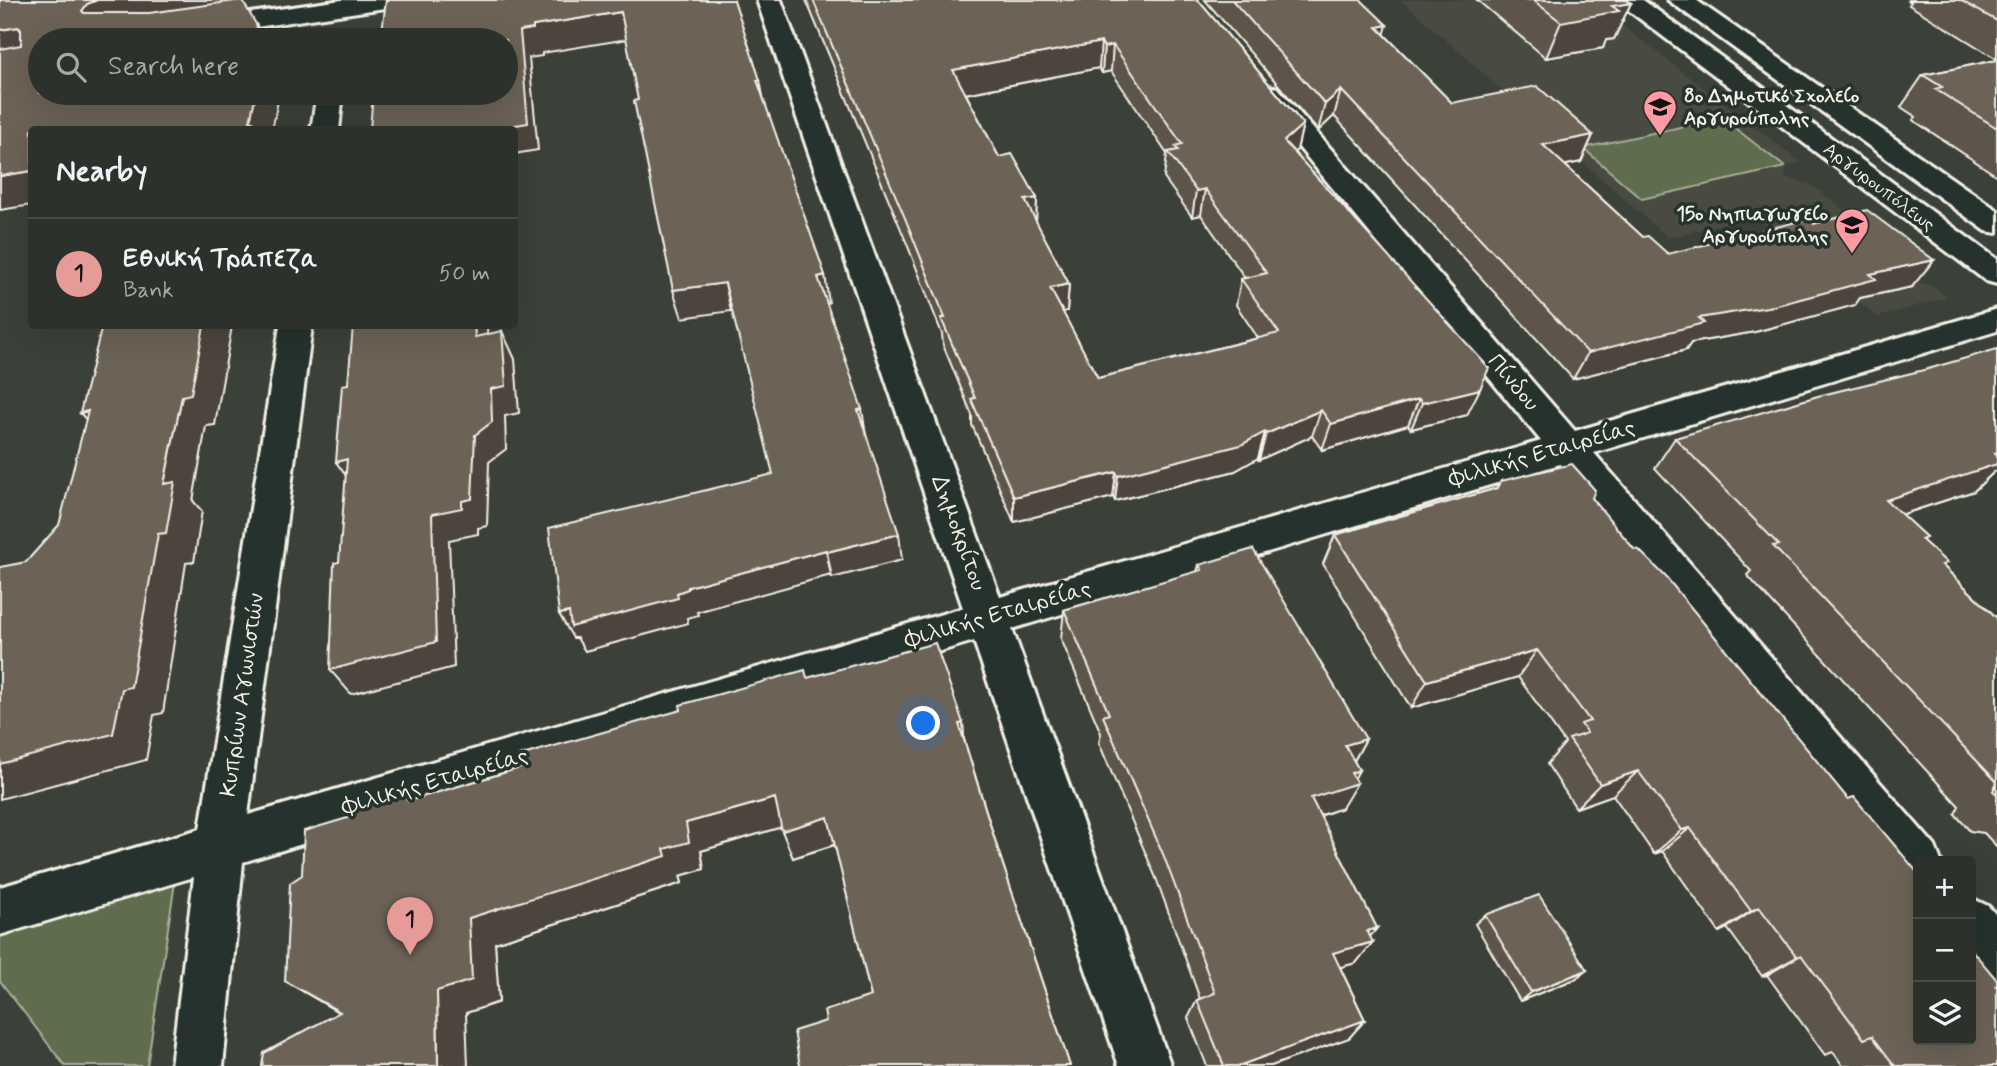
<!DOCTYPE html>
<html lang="en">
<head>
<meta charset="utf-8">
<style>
	:root { --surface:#2c312b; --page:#343933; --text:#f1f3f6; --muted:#a6a9a9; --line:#484c47; --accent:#e69b98 }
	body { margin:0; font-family:Mynerve,sans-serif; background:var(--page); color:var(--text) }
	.controls { position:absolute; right:21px; bottom:21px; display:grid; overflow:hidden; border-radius:7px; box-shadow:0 7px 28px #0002 }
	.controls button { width:63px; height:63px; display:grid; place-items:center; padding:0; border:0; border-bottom:2px solid var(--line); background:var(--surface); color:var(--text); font:35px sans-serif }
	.you { position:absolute; left:924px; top:724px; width:24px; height:24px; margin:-18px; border:5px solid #fff; border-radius:50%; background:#1a73e8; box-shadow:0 0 0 10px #1a73e833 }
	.badge { display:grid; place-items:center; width:46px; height:46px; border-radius:50%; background:var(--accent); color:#111; font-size:23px; font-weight:700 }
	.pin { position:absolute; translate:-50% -58px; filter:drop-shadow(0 2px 4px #0008) }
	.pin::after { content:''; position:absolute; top:37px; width:24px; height:21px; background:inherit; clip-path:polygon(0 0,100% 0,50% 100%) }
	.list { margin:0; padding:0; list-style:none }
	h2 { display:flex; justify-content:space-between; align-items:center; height:91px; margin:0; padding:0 28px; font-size:30px }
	h2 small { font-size:23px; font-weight:400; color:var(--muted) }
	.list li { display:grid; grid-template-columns:46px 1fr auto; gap:21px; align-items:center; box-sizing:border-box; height:112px; padding:0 28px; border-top:2px solid var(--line) }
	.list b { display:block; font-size:26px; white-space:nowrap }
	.list p { margin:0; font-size:23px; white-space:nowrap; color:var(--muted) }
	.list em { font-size:23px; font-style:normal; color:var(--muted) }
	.icon { flex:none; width:38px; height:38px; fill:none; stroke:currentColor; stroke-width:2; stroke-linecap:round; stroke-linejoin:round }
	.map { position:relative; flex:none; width:1997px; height:1066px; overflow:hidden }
	.search { position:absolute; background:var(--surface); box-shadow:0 7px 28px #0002; left:28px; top:28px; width:490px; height:77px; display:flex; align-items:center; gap:18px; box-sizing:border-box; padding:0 24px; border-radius:38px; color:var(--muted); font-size:26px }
	.panel { position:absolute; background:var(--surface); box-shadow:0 7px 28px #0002; left:28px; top:126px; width:490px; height:203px; border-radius:7px }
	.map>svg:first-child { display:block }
	.built { fill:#4a4b42 }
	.green { fill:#5e6c4e; stroke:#a9ae9b; stroke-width:2 }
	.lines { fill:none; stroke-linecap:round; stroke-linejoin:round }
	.minor-casing { stroke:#f4f1e8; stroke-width:6 }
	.major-casing { stroke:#f4f1e8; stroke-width:6 }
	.minor { fill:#26332d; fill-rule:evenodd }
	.major { fill:#26332d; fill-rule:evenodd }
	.wall { fill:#5d544a; stroke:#f4f1e8; stroke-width:2; fill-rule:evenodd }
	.shaded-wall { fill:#4c453c; stroke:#f4f1e8; stroke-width:2 }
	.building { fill:#6c6256; stroke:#f4f1e8; stroke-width:2; fill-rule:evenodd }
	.labels { text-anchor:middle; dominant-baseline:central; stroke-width:7; stroke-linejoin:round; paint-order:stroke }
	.far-poi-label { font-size:19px; font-weight:bold; fill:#f4f1e8; stroke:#26332d; text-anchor:start }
	.far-street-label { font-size:19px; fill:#f4f1e8; stroke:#26332d }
	.street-label { font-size:23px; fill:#f4f1e8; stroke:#26332d }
</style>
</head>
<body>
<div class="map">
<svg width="1997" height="1066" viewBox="0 0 1997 1066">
	<rect width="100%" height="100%" fill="#3b4139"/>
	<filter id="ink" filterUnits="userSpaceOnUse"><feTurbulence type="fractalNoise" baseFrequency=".0143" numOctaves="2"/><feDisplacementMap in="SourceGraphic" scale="14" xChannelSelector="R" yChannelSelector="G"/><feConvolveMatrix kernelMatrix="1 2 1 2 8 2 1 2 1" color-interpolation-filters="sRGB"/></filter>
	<g filter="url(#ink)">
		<path class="built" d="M1401,0H1589L1801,163L1787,166L1785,178L1810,184L1919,267L1913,282L1932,286L1947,297L1878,317L1754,216L1668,238Z"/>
		<path class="green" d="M1722,118L1785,167L1642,199L1583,148Z
			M177,869L147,1066H65L0,981V921Z"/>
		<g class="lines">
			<g class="minor-casing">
				<path id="minor" d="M342,0H404L401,5L392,7L167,40H104L108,35L117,32Z
					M757,0H781L1000,597L1541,441L1260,100L1256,94L1260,88L1269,86L1278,88L1575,431L1997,309V331L1594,453L1935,846L1941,861H1918V885L1901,878L1560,464L1012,629L1171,1066H1119L974,641L243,862L223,1066H171L194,877L0,935V887L200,829L280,326H312L248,815L963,608Z
					M317,93H343L339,130H311Z
					M1971,898L1988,906L1997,916V979L1979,972L1971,961Z"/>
			</g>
			<g class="major-casing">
				<path id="major" d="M1615,0H1643L1997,259V284L1986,281Z
					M1668,0H1696L1997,210V233L1986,231Z"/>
			</g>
			<use href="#minor" class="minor"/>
			<use href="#major" class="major"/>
		</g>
		<path class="wall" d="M806,0H1198L1303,124L1297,150L1294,152L1467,415L1411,429L1408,425L1322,450L1312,436L1259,460L1258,458L1235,471L1115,501L1113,497L1014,522L972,425V415L943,345L942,334L907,244ZM1099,68L1102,73L1111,71L1167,154L1164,178L1192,217L1201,215L1245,278L1241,279L1236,305L1258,338L1098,378L1062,312L1067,311L1069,284L1036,222L1037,198L999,157L966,94Z
			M1205,0H1361L1385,35L1452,103L1593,135L1581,162L1565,165L1643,237L1668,254L1814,224L1912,287L1860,298L1855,305L1755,332L1691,343L1686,350L1573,379L1334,116L1318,131Z
			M1477,0H1627L1631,3L1614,39L1606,40L1603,48L1546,58Z
			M1907,0H1997V59L1909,5L1911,2Z
			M1997,60V176L1913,120L1916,117L1901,107L1923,75Z
			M1675,438L1994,472L1974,491L1901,515L1926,537L1922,541L1943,566L1997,618V847L1984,833L1970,831L1955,814L1959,806L1747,575L1751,571L1655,468Z
			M1501,481L1592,498L1918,1040L1997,980V1066H1843L1833,1052L1825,1055L1767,975L1762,976L1727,928L1719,932L1662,851L1654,854L1613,795L1576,808L1547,764L1565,743L1518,677L1411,708L1323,564L1335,535L1497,488Z
			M1199,565L1366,739L1354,761L1359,770L1354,779L1342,808L1320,816L1377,928L1370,936L1356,963L1340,967L1365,1020L1349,1038L1271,1066H1207L1188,1018L1197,1000L1200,999L1156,878L1099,743L1101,733L1061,639L1064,610L1197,572Z
			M807,678L963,723L964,739L999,853L1070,1066L826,1021L871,996L835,845L793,858L781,827L701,851L704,869L680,876L682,883L495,943L499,1002L466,1013L338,1012L285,981L409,801L520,768Z
			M1485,915L1587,970L1575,979L1520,1001L1475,924Z"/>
		<path class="shaded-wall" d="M97,0H241L101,40L82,11L87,4Z
			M1631,3L1614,39L1606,40L1603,48L1546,58L1561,22L1612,6Z
			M621,12L628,39L542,53V56L529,58L538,150L514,154V130H486L520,31L533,26Z
			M256,24L265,40H259Z
			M1387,25L1380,51L1377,27Z
			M18,27L40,56L0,63V30Z
			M1101,42L1099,68L954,96L953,70Z
			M1113,45L1111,71L1102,73L1104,47Z
			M757,80H760L765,107Z
			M1341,90L1334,116L1318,131L1325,104Z
			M256,93H279V96L272,130H251L250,121Z
			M1303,124L1297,150L1278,167L1284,141Z
			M1593,135L1581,162L1532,172L1543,145Z
			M32,171V205L0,210V176Z
			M1205,189L1201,215L1192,217L1196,191Z
			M1037,198L1036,224L1025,200Z
			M1934,260L1912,287L1860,298L1855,305L1755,332L1691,343L1686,350L1573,379L1588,353L1699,318L1870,274Z
			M825,275L829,303L823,304L818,277Z
			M725,283L731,311L682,318L673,290Z
			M1069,284L1067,311L1048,315L1050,288Z
			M204,326H232L215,425L206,426L193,501L202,511L194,562L186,563L163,713L154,715L146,760L0,799V764L164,484L182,396Z
			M474,326H487L488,364L475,337Z
			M502,331L515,359L519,413L505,416L506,449L489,462L487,526L478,528V534L449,540L454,667L351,694L330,670L432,514L462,501L475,435L491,389Z
			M1480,389L1467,415L1411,429L1422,403Z
			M1419,399L1408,425L1322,450L1331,424Z
			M862,409L866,436L858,410Z
			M1321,410L1312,436L1259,460L1266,434Z
			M88,411L108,443L80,413Z
			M1265,432L1258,458L1235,471L1115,501L1118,476Z
			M1997,452V471L1994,472L1974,491L1857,529L1886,500Z
			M347,459L355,488L336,462Z
			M1116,472L1113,497L1014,522V497Z
			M899,534L902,560L832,578L827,552Z
			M826,550L831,575L697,612L698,615L687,618L688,623L585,651L577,638H573L559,614L677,593L688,587Z
			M1537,650L1518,677L1411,708L1427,681Z
			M963,723L965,753L959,724Z
			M1366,739L1351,766L1345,745Z
			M1359,770L1351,785L1357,783L1342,808L1298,823L1311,798L1351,773Z
			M1638,771L1613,795L1576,808L1600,784Z
			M775,798L785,826L701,851L704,869L680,876L682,883L495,943L499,1002L466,1013L468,1066H438L437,991L469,918L664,849L686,823Z
			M828,817L836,844L793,858L782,831Z
			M1690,828L1662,851L1654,854L1682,830Z
			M1759,907L1727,928L1719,932L1751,911Z
			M1377,928L1363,945L1373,942L1356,963L1318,973L1333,953L1367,931Z
			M1801,955L1767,975L1762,976L1797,957Z
			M1587,970L1575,979L1520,1001L1531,992Z
			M1365,1020L1349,1038L1271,1066H1238Z"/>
		<path class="building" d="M0,0H97L87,4L82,11L84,13H149L242,0L256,24L259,40H40V93H256L250,121H253L251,130H32V171L0,176V49L21,45V29L18,27L0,30Z
			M386,0H734L760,80H757L825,275L818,277L862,409L858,410L899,534L827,552L826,550L688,587V589L677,593L678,598L571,627L569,612L559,614L549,528L773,474L725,283L673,290L634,101L638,100L621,12L533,26V29L520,31L528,123L486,130H370L373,93H506V40H381Z
			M813,0H1198L1303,124L1284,141L1489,368L1480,389L1422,403L1419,399L1331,424L1321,410L1266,434L1265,432L1241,445L1118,476L1116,472L1014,497L971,399L975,398L941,318H945L905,218ZM1101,42L1104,47L1113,45L1182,144L1175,146L1178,150L1168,152L1196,191L1205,189L1267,273L1241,279L1279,333L1098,378L1050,288L1069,284L1025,200L1037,198L1012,154L999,157L953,70Z
			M1232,0H1361L1387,25L1377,27L1452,103L1537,86L1593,135L1543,145L1643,237L1648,236L1668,254L1808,219L1814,224L1867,210L1934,260L1870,274L1876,279L1774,306L1699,318L1704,323L1588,353L1341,90L1325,104Z
			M1533,0H1627L1631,3L1612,6L1619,11L1561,22Z
			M1960,0H1997V21Z
			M1997,60V128L1935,89L1942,87L1923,75Z
			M102,326H204L191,394L182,396L164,484L175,482L166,533L158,534L131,687L122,689L113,734L0,764V567L26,562L59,525L88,411L80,413Z
			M353,326H474L475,337L502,331L506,386L491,389L492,422L475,435L472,499L462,501V508L432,514L436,642L330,670L334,563L339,562L347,459L336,462L342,385L348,384Z
			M1997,349V452L1995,453L1997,454V464L1886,500L1926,537L1921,539L1947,563L1942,565L1997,618V794L1993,791L1997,782L1773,546L1779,545L1675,438L1818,396L1928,369Z
			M1572,464L1595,490L1592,498L1634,549L1639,550L1666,577L1848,799L1854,797L1918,873V1040H1971V949L1997,980V986H1996L1997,987V1066H1895L1872,1036L1864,1039L1801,955L1797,957L1759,907L1751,911L1690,828L1682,830L1638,771L1600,784L1569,739L1587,733L1581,724L1590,721L1537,650L1427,681L1335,535L1498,488L1501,481Z
			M1253,549L1366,739L1345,745L1359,770L1351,773L1357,783L1311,798L1377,928L1367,931L1373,942L1333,953L1365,1020L1238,1066H1224L1197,1000L1215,993L1163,854L1103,716L1109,714L1064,610L1202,570L1199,565Z
			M935,643L963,723L959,724L999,853L1070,1066H800L794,1031L826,1021L824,1011L871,996L828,817L782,831L775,798L686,823L689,842L664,849L666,856L469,918L472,980L437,991L438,1066H262L264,1053L340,1012L285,981L290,883L302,875L304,831L351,817L356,806L401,793L408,801L520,768L519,756L681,710L680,705L805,670L807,678Z
			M1539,895L1587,970L1531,992L1485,915Z"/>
	</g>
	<defs>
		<g id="school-pin" transform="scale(1.75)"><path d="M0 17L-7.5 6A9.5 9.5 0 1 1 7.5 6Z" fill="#ff9aa2" stroke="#26332d"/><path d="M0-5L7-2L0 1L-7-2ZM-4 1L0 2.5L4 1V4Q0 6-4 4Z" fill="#111"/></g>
	</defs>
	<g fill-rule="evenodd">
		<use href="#school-pin" x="1660" y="107"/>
		<use href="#school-pin" x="1852" y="225"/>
	</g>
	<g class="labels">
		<g class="far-poi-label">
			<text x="1684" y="96">8ο Δημοτικό Σχολείο<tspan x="1684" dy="22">Αργυρούπολης</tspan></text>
			<text x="1828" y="214" text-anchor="end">15ο Νηπιαγωγείο<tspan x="1828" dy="22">Αργυρούπολης</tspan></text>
		</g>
		<g class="far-street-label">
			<text transform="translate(1879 187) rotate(37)">Αργυρουπόλεως</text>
		</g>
		<g class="street-label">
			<text transform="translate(1513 383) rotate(50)">Πίνδου</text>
			<text transform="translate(1542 454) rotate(-16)">Φιλικής Εταιρείας</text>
			<text transform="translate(958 533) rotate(70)">Δημοκρίτου</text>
			<text transform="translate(998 615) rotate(-16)">Φιλικής Εταιρείας</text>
			<text transform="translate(243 695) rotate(-82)">Κυπρίων Αγωνιστών</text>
			<text transform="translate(435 782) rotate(-16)">Φιλικής Εταιρείας</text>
		</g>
	</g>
</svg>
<div class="controls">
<button>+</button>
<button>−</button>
<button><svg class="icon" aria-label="layers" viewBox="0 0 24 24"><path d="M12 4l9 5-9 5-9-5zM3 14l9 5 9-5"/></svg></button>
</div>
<div class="you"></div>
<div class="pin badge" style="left:410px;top:955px">1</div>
<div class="search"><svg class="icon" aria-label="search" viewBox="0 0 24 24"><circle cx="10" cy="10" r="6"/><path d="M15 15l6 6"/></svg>Search here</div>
<section class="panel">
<h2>Nearby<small></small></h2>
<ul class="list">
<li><span class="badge">1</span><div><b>Εθνική Τράπεζα</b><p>Bank</p></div><em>50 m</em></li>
</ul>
</section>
</div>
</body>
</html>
